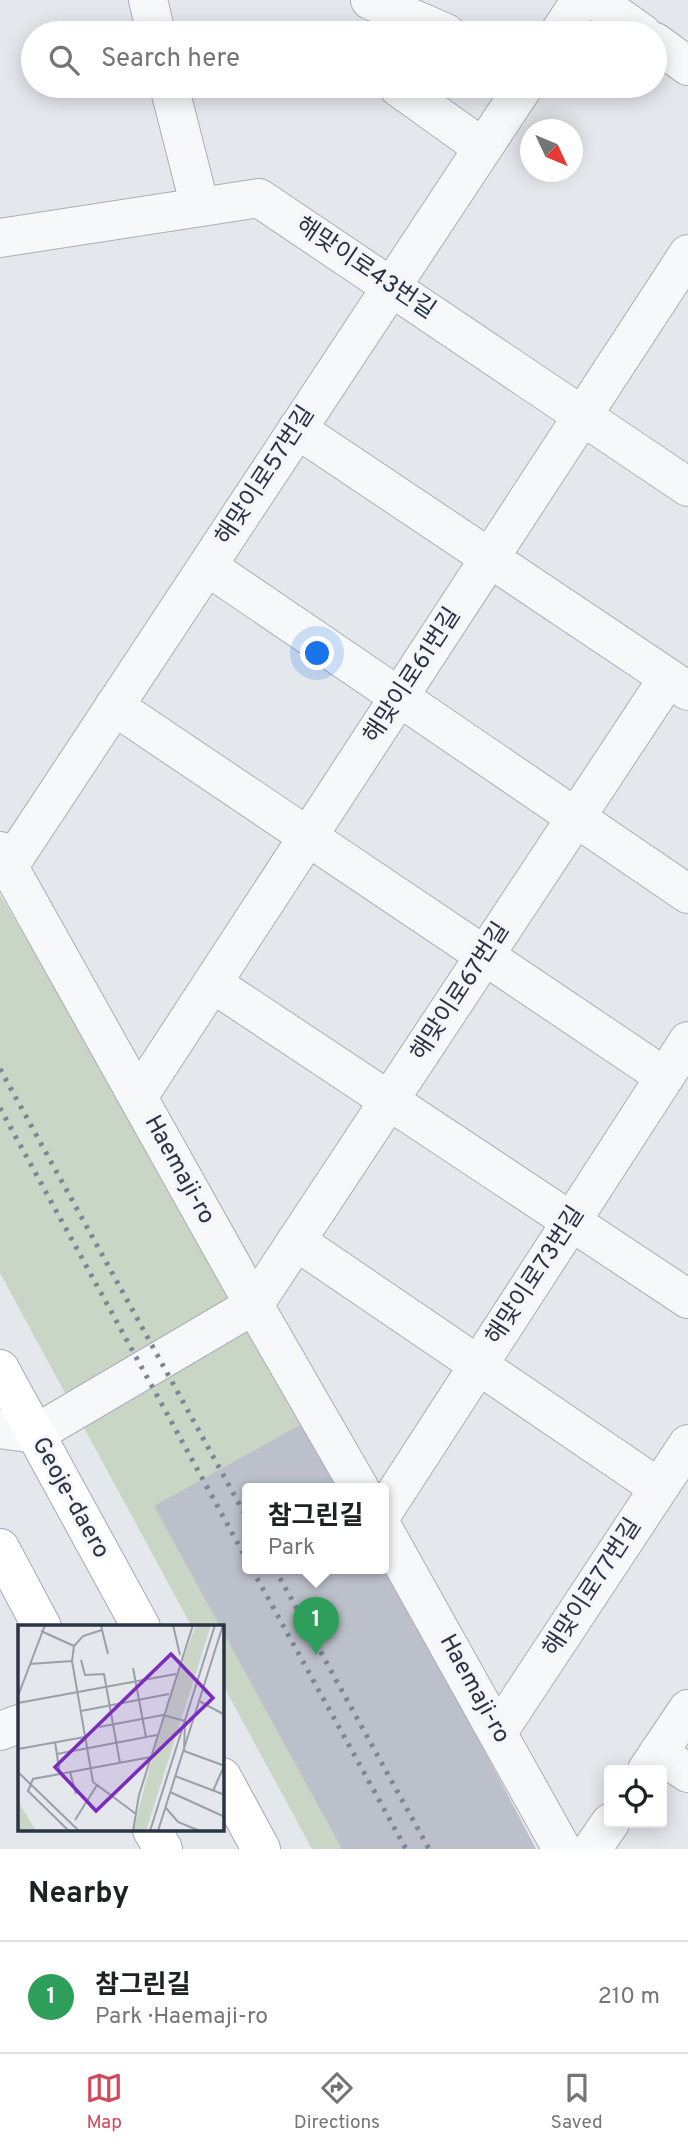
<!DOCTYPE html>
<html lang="en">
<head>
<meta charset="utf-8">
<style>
	:root { --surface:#fff; --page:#f2f2f2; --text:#202124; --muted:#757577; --line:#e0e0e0; --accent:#d1495b }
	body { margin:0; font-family:Overpass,"Noto Sans KR",sans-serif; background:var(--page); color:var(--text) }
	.controls { position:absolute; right:21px; bottom:21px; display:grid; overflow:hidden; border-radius:7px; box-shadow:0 4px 18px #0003 }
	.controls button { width:63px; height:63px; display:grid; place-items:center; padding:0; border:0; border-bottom:2px solid var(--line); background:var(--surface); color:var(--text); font:35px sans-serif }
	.compass { position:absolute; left:520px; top:119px; width:63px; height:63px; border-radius:50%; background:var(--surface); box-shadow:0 4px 18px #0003; rotate:134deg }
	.you { position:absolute; left:318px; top:654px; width:24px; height:24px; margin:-18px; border:5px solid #fff; border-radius:50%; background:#1a73e8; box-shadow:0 0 0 10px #1a73e833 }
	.badge { display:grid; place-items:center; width:46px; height:46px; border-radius:50%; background:var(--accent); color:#fff; font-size:23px; font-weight:700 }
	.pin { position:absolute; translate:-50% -58px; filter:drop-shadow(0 2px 4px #0008) }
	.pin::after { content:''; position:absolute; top:37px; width:24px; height:21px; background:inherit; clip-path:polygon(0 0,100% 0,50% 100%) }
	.popup { position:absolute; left:242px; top:1483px; width:147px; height:91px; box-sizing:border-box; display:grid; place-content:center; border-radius:7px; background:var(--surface); filter:drop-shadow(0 2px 5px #0005); font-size:23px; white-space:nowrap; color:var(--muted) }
	.popup b { font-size:26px; color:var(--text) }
	.popup::after { content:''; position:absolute; left:50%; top:100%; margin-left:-14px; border:14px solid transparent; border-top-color:var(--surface) }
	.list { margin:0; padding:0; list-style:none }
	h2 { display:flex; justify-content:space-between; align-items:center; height:91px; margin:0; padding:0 28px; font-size:30px }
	h2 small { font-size:23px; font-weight:400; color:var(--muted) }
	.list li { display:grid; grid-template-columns:46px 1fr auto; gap:21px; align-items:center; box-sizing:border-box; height:112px; padding:0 28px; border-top:2px solid var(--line) }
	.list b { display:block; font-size:26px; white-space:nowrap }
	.list p { margin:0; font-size:23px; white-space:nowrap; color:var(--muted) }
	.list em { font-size:23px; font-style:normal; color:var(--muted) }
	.icon { flex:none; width:38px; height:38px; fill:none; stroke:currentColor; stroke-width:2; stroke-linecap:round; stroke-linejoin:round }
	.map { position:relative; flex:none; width:688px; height:1849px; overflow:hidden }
	.search { position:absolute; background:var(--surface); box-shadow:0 4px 18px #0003; left:21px; right:21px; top:21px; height:77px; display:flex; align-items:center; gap:18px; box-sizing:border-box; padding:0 24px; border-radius:38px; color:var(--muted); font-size:26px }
	.sheet { height:203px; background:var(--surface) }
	nav { display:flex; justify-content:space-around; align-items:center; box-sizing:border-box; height:98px; border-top:2px solid var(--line); background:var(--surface); font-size:19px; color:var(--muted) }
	nav a { display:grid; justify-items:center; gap:4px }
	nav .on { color:var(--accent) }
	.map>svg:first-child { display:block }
	.green { fill:#c9d6c5 }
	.building { fill:#bbc0ca }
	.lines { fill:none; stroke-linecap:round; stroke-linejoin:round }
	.minor-casing { stroke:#a9aeb7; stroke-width:40 }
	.major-casing { stroke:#a3abb8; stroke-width:40 }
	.minor { stroke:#f7f8fa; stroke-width:38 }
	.major { stroke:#fff; stroke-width:38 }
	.rail { stroke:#7d8696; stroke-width:5; stroke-dasharray:3.5 7; stroke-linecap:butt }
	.labels { text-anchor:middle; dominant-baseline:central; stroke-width:6; stroke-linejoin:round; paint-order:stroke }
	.street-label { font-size:24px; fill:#2b3445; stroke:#f4f6f9 }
	.inset-road { fill:none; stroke:#9a9fa9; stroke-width:2 }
	.view { fill:#7b2cbf; fill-opacity:0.15; stroke:#7b2cbf; stroke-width:3.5 }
	.inset-edge { fill:none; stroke:#2b3445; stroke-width:3.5 }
</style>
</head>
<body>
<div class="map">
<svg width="688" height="1849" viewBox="0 0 688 1849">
	<rect width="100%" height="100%" fill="#e4e7ec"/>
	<path class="green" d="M0,895L330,1436L248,1489V1569L509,1849H312L222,1683V1627H192L0,1273Z"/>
	<path class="building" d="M311,1419L347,1489H248V1569H384V1559L536,1849H342L154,1506Z"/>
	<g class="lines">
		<g class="minor-casing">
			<path id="minor" d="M148,0L156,33
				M370,0L446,33
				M595,0L642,33
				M559,33L581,0
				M655,42L688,66
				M169,86L200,207
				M398,87L483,148
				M0,238L259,198L688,487
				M297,429L688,691
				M207,566L688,894
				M114,706L665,1077
				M0,851L254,1305L360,1489
				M9,866L524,86
				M212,983L688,1299
				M138,1097L688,254
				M296,1241L659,1488
				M0,1429L35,1434L254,1305L668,678
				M384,1511L688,1041
				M384,1530L562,1849
				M0,1731L19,1724
				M498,1732L688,1444
				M658,1753L688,1773
				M647,1770L688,1709
				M592,1849L610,1823"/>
		</g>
		<g class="major-casing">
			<path id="major" d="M0,1369L141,1627
				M0,1548L42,1627
				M222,1777L261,1849
				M152,1830L163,1849"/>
		</g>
		<use href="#minor" class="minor"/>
		<use href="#major" class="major"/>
		<path class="rail" d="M0,1069L248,1520
			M0,1108L248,1562
			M252,1569L406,1849
			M275,1569L429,1849"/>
	</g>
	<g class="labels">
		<g class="street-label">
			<text transform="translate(365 269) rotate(34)">해맞이로43번길</text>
			<text transform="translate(266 476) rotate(-57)">해맞이로57번길</text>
			<text transform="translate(413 676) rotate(-57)">해맞이로61번길</text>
			<text transform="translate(461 992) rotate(-57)">해맞이로67번길</text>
			<text transform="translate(179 1170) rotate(61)">Haemaji-ro</text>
			<text transform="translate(536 1276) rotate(-57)">해맞이로73번길</text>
			<text transform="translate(70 1498) rotate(61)">Geoje-daero</text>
			<text transform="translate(593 1588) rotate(-57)">해맞이로77번길</text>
			<text transform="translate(474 1689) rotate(61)">Haemaji-ro</text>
		</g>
	</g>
	<g transform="translate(18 1625)">
		<rect width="206" height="206" fill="#e4e7ec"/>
		<path d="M178,0H193L128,206H115L149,77ZM0,176L18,206H0Z" fill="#c9d6c5"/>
		<path class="inset-road" d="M83,0L84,5L65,11L56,21L54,36L75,157L118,189M155,0L162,30M84,5L90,29M23,6L56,21M63,35L67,50L86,49L102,138M12,39L54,36M115,43L128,112M0,71L27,0M181,76L207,90M0,78L158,49M63,86L151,69M81,102L145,90L167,96L166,126L207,141M37,117L42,149M0,124L67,112M39,129L139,110M0,147L61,206M52,147L58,169M157,151L207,170M195,166L206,141M152,167L207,192M148,183L160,197L182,206M57,195L79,160M51,206L10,166L15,154L133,132M115,206L121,170L175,0M132,206L197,0M140,206L205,0"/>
		<path class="view" d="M153,29L195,73L78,186L37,142Z"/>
		<rect width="206" height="206" class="inset-edge"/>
	</g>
</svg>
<div class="controls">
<button><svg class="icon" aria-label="locate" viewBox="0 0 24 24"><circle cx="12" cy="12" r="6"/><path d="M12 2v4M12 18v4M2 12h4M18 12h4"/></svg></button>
</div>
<svg class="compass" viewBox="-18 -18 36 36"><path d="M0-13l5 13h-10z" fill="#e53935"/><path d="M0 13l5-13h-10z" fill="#757577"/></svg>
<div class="you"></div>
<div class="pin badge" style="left:316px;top:1655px;background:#2e9e5b">1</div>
<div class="popup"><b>참그린길</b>Park</div>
<div class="search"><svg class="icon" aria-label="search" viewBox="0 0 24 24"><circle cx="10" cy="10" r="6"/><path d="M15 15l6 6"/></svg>Search here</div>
</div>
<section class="sheet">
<h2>Nearby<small></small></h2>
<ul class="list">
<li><span class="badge" style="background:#2e9e5b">1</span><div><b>참그린길</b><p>Park · Haemaji-ro</p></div><em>210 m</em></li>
</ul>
</section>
<nav>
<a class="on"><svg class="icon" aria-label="map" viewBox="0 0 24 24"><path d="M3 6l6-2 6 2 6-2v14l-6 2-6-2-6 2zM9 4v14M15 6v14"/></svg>Map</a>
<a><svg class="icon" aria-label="directions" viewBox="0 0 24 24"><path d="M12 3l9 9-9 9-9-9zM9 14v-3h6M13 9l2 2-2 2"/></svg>Directions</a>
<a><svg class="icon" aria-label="saved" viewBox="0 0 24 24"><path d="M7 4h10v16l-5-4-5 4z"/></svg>Saved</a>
</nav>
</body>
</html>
